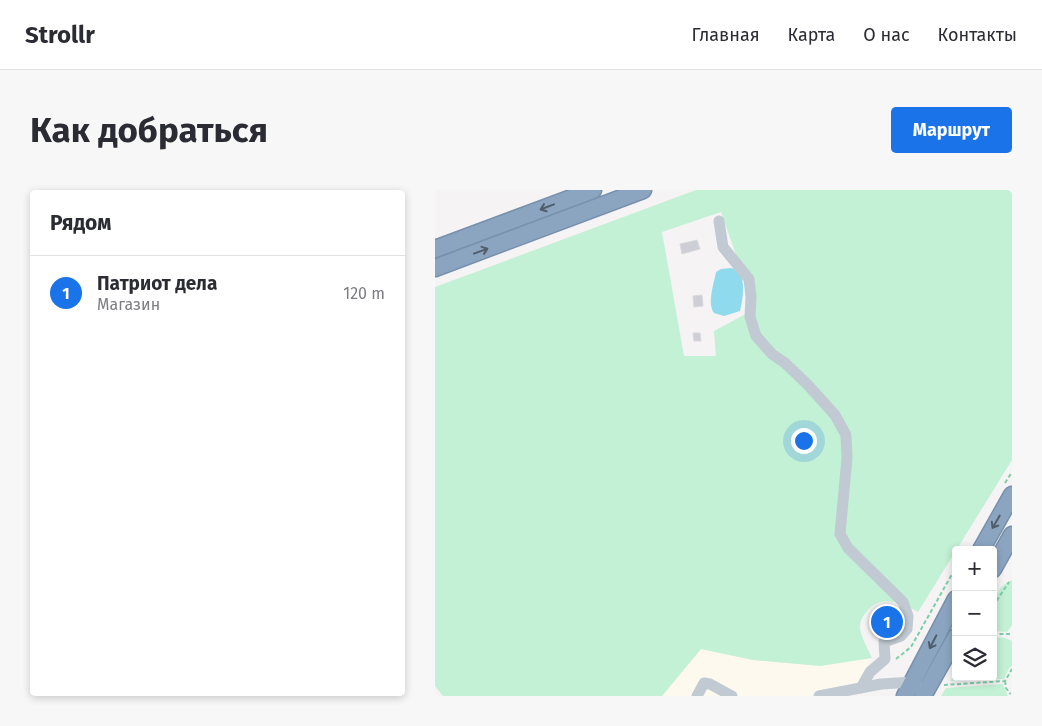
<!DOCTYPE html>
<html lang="ru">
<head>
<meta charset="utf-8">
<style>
	:root { --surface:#fff; --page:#f7f7f7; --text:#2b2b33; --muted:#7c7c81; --line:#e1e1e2; --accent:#1a73e8 }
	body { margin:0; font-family:"Fira Sans",sans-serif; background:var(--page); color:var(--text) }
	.controls { position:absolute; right:15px; bottom:15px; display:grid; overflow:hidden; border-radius:5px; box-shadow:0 2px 8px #0003 }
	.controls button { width:45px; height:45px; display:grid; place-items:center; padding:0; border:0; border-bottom:1px solid var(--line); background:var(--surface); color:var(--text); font:25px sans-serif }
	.you { position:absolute; left:368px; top:250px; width:18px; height:18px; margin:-12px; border:4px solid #fff; border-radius:50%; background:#1a73e8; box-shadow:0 0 0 8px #1a73e833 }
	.badge { display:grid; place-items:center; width:32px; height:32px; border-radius:50%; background:var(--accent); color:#fff; font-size:16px; font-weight:700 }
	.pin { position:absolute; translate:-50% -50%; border:2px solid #fff; box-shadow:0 1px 5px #0006 }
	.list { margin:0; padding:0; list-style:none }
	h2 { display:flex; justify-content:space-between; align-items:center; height:65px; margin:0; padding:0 20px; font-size:21px }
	h2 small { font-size:16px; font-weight:400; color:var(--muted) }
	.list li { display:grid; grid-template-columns:32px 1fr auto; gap:15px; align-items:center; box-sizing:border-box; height:75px; padding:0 20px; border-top:1px solid var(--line) }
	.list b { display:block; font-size:19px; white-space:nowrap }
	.list p { margin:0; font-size:16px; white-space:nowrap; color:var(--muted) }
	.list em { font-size:16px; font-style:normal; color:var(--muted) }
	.icon { flex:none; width:28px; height:28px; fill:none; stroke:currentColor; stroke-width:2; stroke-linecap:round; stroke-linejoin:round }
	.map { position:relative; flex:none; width:577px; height:506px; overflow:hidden; border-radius:5px }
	header { display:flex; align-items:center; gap:30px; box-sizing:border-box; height:70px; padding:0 25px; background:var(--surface); border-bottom:1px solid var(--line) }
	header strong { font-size:24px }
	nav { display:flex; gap:28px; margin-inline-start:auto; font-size:18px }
	.intro { display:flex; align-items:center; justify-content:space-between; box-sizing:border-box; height:120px; padding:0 30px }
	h1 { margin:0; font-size:35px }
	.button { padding:12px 22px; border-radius:5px; background:var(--accent); color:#fff; font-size:18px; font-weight:700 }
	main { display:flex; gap:30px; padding:0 30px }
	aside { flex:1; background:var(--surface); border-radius:5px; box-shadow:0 2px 8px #0003 }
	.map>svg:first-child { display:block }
	.commercial { fill:#fdf9ef }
	.green { fill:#c3f1d5; fill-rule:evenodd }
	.water { fill:#90daee }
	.building { fill:#cdcfd5; stroke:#d7d9de }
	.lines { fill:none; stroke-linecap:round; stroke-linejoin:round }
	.highway-casing { stroke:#7690ad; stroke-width:19 }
	.path { stroke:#7ad0a6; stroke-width:2; stroke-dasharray:4 2.5; stroke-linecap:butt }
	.minor { stroke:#c1cad2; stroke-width:11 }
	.highway { stroke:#8ba5c1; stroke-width:16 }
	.oneway { stroke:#505e6b }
</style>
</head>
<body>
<header>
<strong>Strollr</strong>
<nav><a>Главная</a><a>Карта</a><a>О нас</a><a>Контакты</a></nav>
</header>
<div class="intro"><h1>Как добраться</h1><a class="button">Маршрут</a></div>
<main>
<aside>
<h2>Рядом<small></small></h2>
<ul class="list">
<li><span class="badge">1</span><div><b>Патриот дела</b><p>Магазин</p></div><em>120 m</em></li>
</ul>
</aside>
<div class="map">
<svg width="577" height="506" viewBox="0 0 577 506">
	<rect width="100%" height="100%" fill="#f5f3f3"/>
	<path class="commercial" d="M266,459L318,470L385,476L437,468L415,506H227Z"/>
	<path class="green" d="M261,0H577V270L483,422C467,413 447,404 433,420C428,426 425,430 425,438C426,447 433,459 437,468L385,476L318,470L266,459L227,506H8L0,496V97ZM286,22L320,119L279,141L281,166H249L227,42Z
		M577,390V435L572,442L558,441C558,422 556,398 577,390Z
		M558,447L570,448L577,451V476L574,478L569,489L515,491L521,482V487H558Z
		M568,494L573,506H506L511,498Z"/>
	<path class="water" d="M296,78L303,80C311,92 308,108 305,121L289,126L279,123C272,113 279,93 281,82L286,79Z"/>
	<path class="building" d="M262,50L265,59L247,64L245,54Z
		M267,105L268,116L259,117L258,106Z
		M258,143H265L266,151H259Z
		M440,424H464V440H440Z"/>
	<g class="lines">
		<g class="highway-casing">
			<path id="highway" d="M0,59L158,0
				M0,78L208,0
				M546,360L577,305
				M558,379L577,345
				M470,506L521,409
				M488,506L521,447"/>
		</g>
		<path class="path" d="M570,293L577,282
			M558,416L574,392
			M558,444H577
			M461,469L476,457L521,377
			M570,491L571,498L577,506
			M509,495L570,491L577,479"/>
		<path class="minor" d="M284,31L288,57L314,89L316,107L315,127L321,146L337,164L350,173L373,195L400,225L411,245L412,268L405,344L413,358L468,412L473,426L472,439L466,446L449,452L450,469L435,482L426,498
			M262,506L269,493L275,494L297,506
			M384,506L446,494L478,492L481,495"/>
		<use href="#highway" class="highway"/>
	</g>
	<defs><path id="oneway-shaft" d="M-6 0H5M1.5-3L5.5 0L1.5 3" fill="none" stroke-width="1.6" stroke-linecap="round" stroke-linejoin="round" transform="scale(1.25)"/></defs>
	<g class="oneway">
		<use href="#oneway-shaft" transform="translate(112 17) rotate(159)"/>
		<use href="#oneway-shaft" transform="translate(46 61) rotate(-20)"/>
		<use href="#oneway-shaft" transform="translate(561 332) rotate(120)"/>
		<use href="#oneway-shaft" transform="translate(498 452) rotate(117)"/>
	</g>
</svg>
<div class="controls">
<button>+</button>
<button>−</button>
<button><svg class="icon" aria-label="layers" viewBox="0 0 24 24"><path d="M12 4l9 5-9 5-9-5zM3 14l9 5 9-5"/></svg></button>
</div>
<div class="you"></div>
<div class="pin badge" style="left:452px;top:432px">1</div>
</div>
</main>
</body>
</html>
